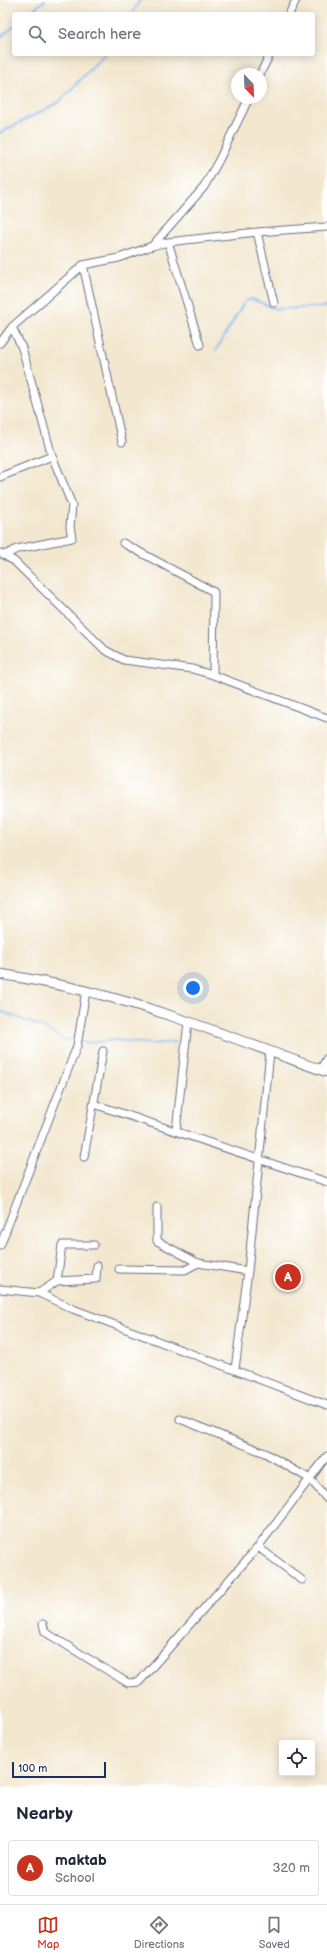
<!DOCTYPE html>
<html lang="en">
<head>
<meta charset="utf-8">
<style>
	:root { --surface:#fff; --page:#f2f2f3; --text:#1f2937; --muted:#747a83; --line:#e0e1e3; --accent:#c8321e }
	body { margin:0; font-family:"Balsamiq Sans",sans-serif; background:var(--page); color:var(--text) }
	.controls { position:absolute; right:12px; bottom:12px; display:grid; overflow:hidden; border-radius:4px; box-shadow:0 2px 10px #0003 }
	.controls button { width:36px; height:36px; display:grid; place-items:center; padding:0; border:0; border-bottom:1px solid var(--line); background:var(--surface); color:var(--text); font:20px sans-serif }
	.compass { position:absolute; left:231px; top:68px; width:36px; height:36px; border-radius:50%; background:var(--surface); box-shadow:0 2px 10px #0003; rotate:157deg }
	.scale { position:absolute; left:12px; bottom:10px; width:94px; box-sizing:border-box; padding-left:4px; border:2px solid #1b2f5e; border-top:0; font-size:11px; line-height:14px; white-space:nowrap; color:#1b2f5e; -webkit-text-stroke:3px #fff; paint-order:stroke }
	.you { position:absolute; left:193px; top:988px; width:14px; height:14px; margin:-10px; border:3px solid #fff; border-radius:50%; background:#1a73e8; box-shadow:0 0 0 6px #1a73e833 }
	.badge { display:grid; place-items:center; width:26px; height:26px; border-radius:50%; background:var(--accent); color:#fff; font-size:13px; font-weight:700 }
	.pin { position:absolute; translate:-50% -50%; border:2px solid #fff; box-shadow:0 1px 4px #0006 }
	.list { margin:0; padding:0; list-style:none }
	h2 { display:flex; justify-content:space-between; align-items:center; height:52px; margin:0; padding:0 16px; font-size:17px }
	h2 small { font-size:13px; font-weight:400; color:var(--muted) }
	.list li { display:grid; grid-template-columns:26px 1fr auto; gap:12px; align-items:center; box-sizing:border-box; height:56px; margin:0 8px 8px; padding:0 8px; border:1px solid var(--line); border-radius:4px }
	.list b { display:block; font-size:15px; white-space:nowrap }
	.list p { margin:0; font-size:13px; white-space:nowrap; color:var(--muted) }
	.list em { font-size:13px; font-style:normal; color:var(--muted) }
	.icon { flex:none; width:22px; height:22px; fill:none; stroke:currentColor; stroke-width:2; stroke-linecap:round; stroke-linejoin:round }
	.map { position:relative; flex:none; width:327px; height:1788px; overflow:hidden }
	.search { position:absolute; background:var(--surface); box-shadow:0 2px 10px #0003; left:12px; right:12px; top:12px; height:44px; display:flex; align-items:center; gap:10px; box-sizing:border-box; padding:0 14px; border-radius:4px; color:var(--muted); font-size:15px }
	.sheet { height:116px; background:var(--surface) }
	nav { display:flex; justify-content:space-around; align-items:center; box-sizing:border-box; height:56px; border-top:1px solid var(--line); background:var(--surface); font-size:11px; color:var(--muted) }
	nav a { display:grid; justify-items:center; gap:2px }
	nav .on { color:var(--accent) }
	.map>svg:first-child { display:block }
	.lines { fill:none; stroke-linecap:round; stroke-linejoin:round }
	.stream { stroke:#7db7ee; stroke-width:2 }
	.minor-casing { stroke:#676f86; stroke-width:9 }
	.major-casing { stroke:#676f86; stroke-width:11 }
	.minor { stroke:#fff; stroke-width:7 }
	.major { stroke:#fff; stroke-width:9 }
</style>
</head>
<body>
<div class="map">
<svg width="327" height="1788" viewBox="0 0 327 1788">
	<rect width="100%" height="100%" fill="#fff"/>
	<filter id="ink" filterUnits="userSpaceOnUse"><feTurbulence type="fractalNoise" baseFrequency=".025" numOctaves="2"/><feDisplacementMap in="SourceGraphic" scale="8" xChannelSelector="R" yChannelSelector="G"/><feConvolveMatrix kernelMatrix="1 2 1 2 8 2 1 2 1" color-interpolation-filters="sRGB"/></filter>
	<filter id="wash" filterUnits="userSpaceOnUse"><feTurbulence type="fractalNoise" baseFrequency=".012" numOctaves="4" result="noise"/><feDisplacementMap in="SourceGraphic" scale="16" xChannelSelector="R" yChannelSelector="G"/><feGaussianBlur stdDeviation="0.9" result="paint"/><feColorMatrix in="noise" values="0 0 0 0 0 0 0 0 0 0 0 0 0 0 0 0 0 1.4 0 .05"/><feComposite in="paint" operator="in"/></filter>
	<g filter="url(#wash)">
		<rect width="100%" height="100%" fill="#f3e7cf"/>
		<g class="lines">
			<path class="stream" d="M28,14L45,0
				M132,14L140,0
				M0,38L14,26
				M0,133L59,102L105,54
				M216,350L245,301L252,299L276,309L327,307
				M0,1011L42,1027L63,1039L87,1043L116,1040L152,1044L175,1042"/>
		</g>
	</g>
	<g filter="url(#ink)">
		<g class="lines">
			<g class="minor-casing">
				<path id="minor" d="M289,14L296,0
					M260,74L270,54
					M257,232L274,303
					M168,242L200,345
					M152,246L204,187L219,160L249,98
					M83,265L122,442
					M0,343L12,327L83,265L119,258L152,246L168,242L257,232L327,227
					M0,477L52,456
					M123,543L214,592L213,675
					M0,553L14,561L105,650L124,660L192,669L213,675L327,718
					M5,555L17,549L72,538L70,527L72,505L52,456L22,348L12,327
					M320,1070L327,1058
					M94,1104L327,1182
					M176,1131L188,1022
					M84,1157L103,1051
					M157,1207V1241L198,1263L248,1271
					M0,1246L77,1046L86,991
					M119,1269L185,1270L198,1263
					M57,1281L62,1245H94
					M0,1289L39,1293L73,1309L327,1405
					M39,1293L57,1281L96,1279L97,1266
					M235,1369L248,1271L270,1052
					M180,1419L265,1453L310,1479L327,1499
					M258,1547L302,1580
					M43,1624L45,1632L128,1683L139,1682L258,1547L327,1456"/>
			</g>
			<g class="major-casing">
				<path id="major" d="M0,974C29,979 58,984 86,991C169,1011 247,1044 327,1072"/>
			</g>
			<use href="#minor" class="minor"/>
			<use href="#major" class="major"/>
		</g>
	</g>
</svg>
<div class="controls">
<button><svg class="icon" aria-label="locate" viewBox="0 0 24 24"><circle cx="12" cy="12" r="6"/><path d="M12 2v4M12 18v4M2 12h4M18 12h4"/></svg></button>
</div>
<svg class="compass" viewBox="-18 -18 36 36"><path d="M0-13l5 13h-10z" fill="#e53935"/><path d="M0 13l5-13h-10z" fill="#747a83"/></svg>
<div class="scale">100 m</div>
<div class="you"></div>
<div class="pin badge" style="left:288px;top:1277px">A</div>
<div class="search"><svg class="icon" aria-label="search" viewBox="0 0 24 24"><circle cx="10" cy="10" r="6"/><path d="M15 15l6 6"/></svg>Search here</div>
</div>
<section class="sheet">
<h2>Nearby<small></small></h2>
<ul class="list">
<li><span class="badge">A</span><div><b>maktab</b><p>School</p></div><em>320 m</em></li>
</ul>
</section>
<nav>
<a class="on"><svg class="icon" aria-label="map" viewBox="0 0 24 24"><path d="M3 6l6-2 6 2 6-2v14l-6 2-6-2-6 2zM9 4v14M15 6v14"/></svg>Map</a>
<a><svg class="icon" aria-label="directions" viewBox="0 0 24 24"><path d="M12 3l9 9-9 9-9-9zM9 14v-3h6M13 9l2 2-2 2"/></svg>Directions</a>
<a><svg class="icon" aria-label="saved" viewBox="0 0 24 24"><path d="M7 4h10v16l-5-4-5 4z"/></svg>Saved</a>
</nav>
</body>
</html>
